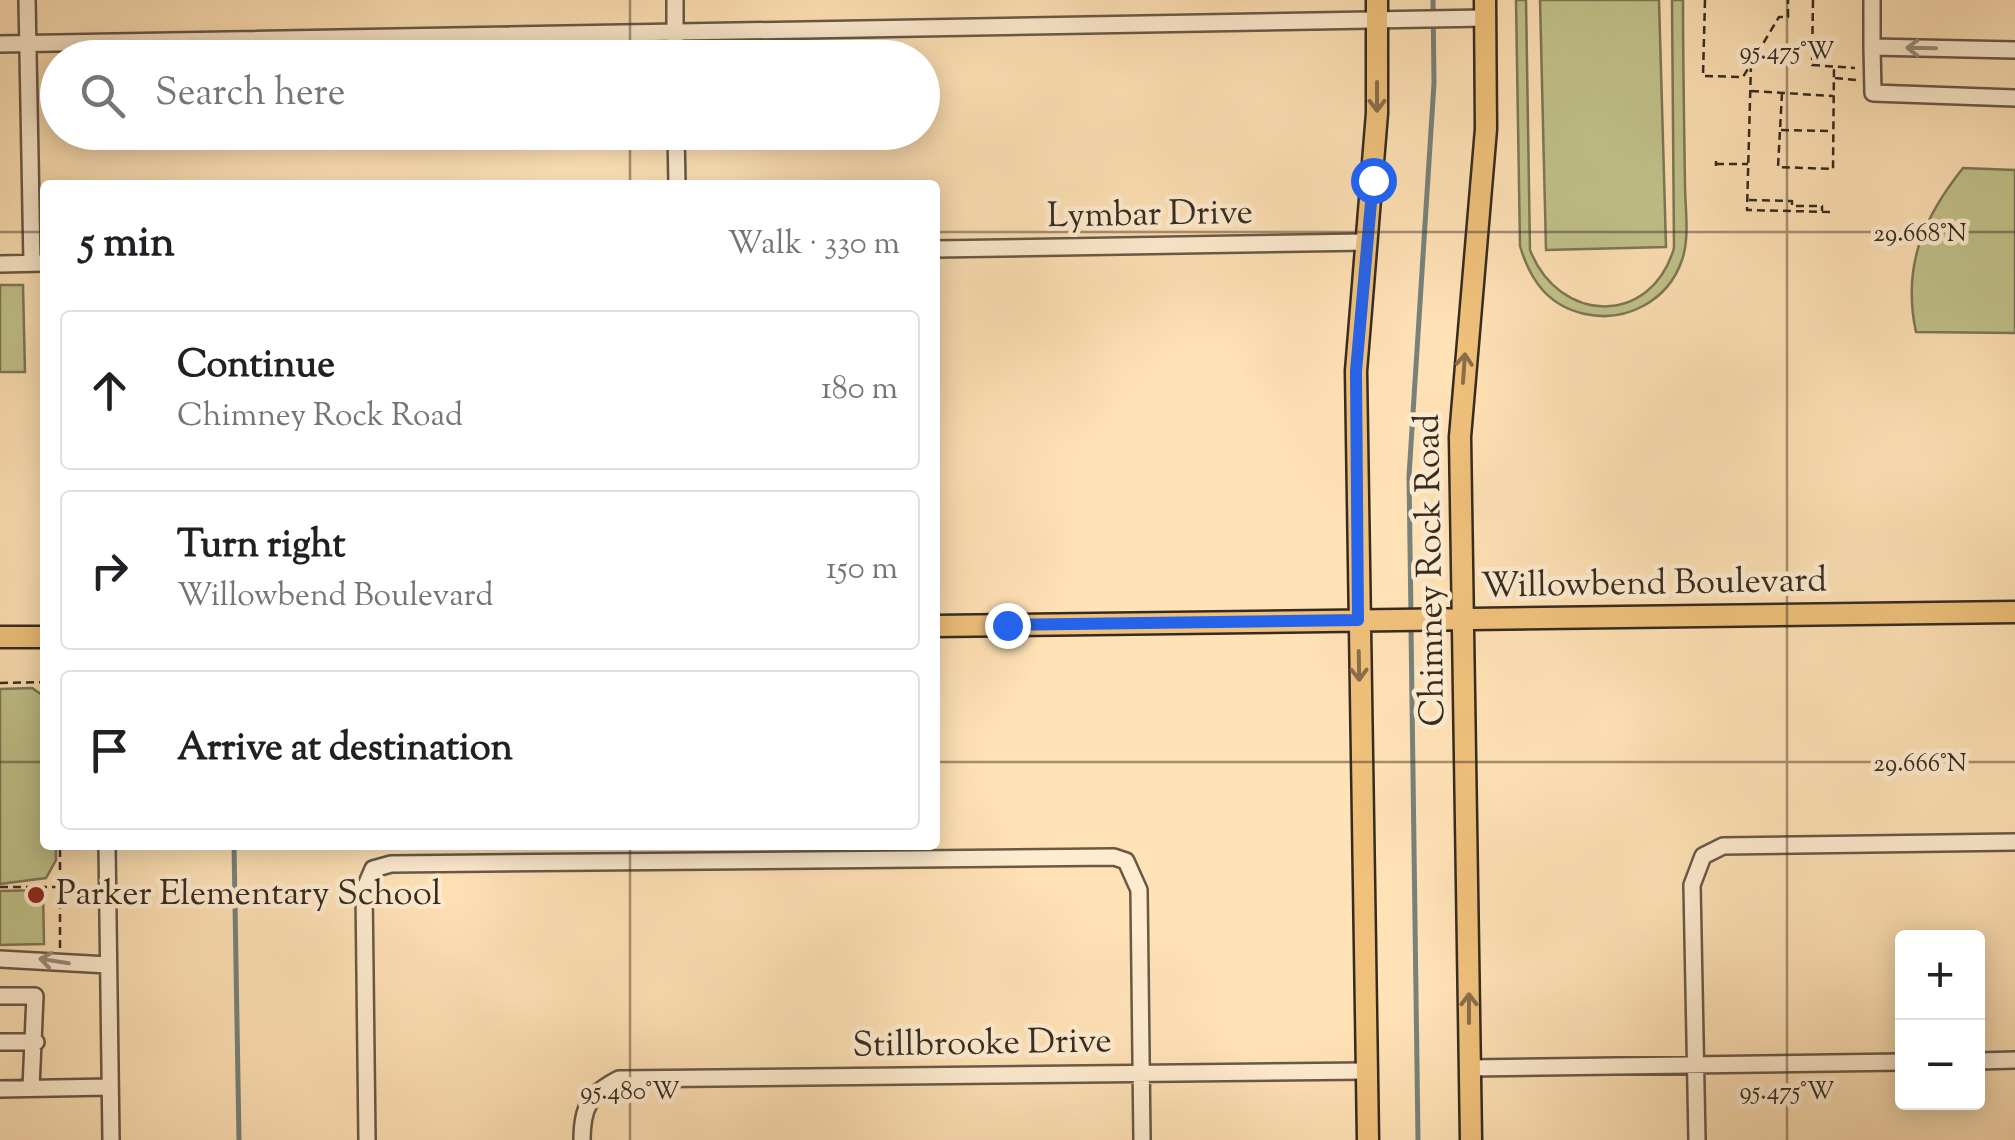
<!DOCTYPE html>
<html lang="en">
<head>
<meta charset="utf-8">
<style>
	:root { --surface:#fff; --page:#f6f6f6; --text:#202124; --muted:#757577; --line:#e0e0e0 }
	body { margin:0; font-family:"Sorts Mill Goudy",serif; background:var(--page); color:var(--text) }
	.controls { position:absolute; right:30px; bottom:30px; display:grid; overflow:hidden; border-radius:10px; box-shadow:0 5px 25px #0003 }
	.controls button { width:90px; height:90px; display:grid; place-items:center; padding:0; border:0; border-bottom:2px solid var(--line); background:var(--surface); color:var(--text); font:50px sans-serif }
	.stop { position:absolute; width:30px; height:30px; margin:-22px; border:8px solid #2563eb; border-radius:50%; background:#fff }
	.stop.end { background:#2563eb; border-color:#fff; box-shadow:0 2px 10px #0008 }
	.list { margin:0; padding:0; list-style:none }
	h2 { display:flex; justify-content:space-between; align-items:center; height:130px; margin:0; padding:0 40px; font-size:42px }
	h2 small { font-size:32px; font-weight:400; color:var(--muted) }
	.list li { display:grid; grid-template-columns:65px 1fr auto; gap:30px; align-items:center; box-sizing:border-box; height:160px; margin:0 20px 20px; padding:0 20px; border:2px solid var(--line); border-radius:10px }
	.list b { display:block; font-size:38px; white-space:nowrap }
	.list p { margin:0; font-size:32px; white-space:nowrap; color:var(--muted) }
	.list em { font-size:32px; font-style:normal; color:var(--muted) }
	.icon { flex:none; width:55px; height:55px; fill:none; stroke:currentColor; stroke-width:2; stroke-linecap:round; stroke-linejoin:round }
	.map { position:relative; flex:none; width:2015px; height:1140px; overflow:hidden }
	.search { position:absolute; background:var(--surface); box-shadow:0 5px 25px #0003; left:40px; top:40px; width:900px; height:110px; display:flex; align-items:center; gap:25px; box-sizing:border-box; padding:0 35px; border-radius:55px; color:var(--muted); font-size:38px }
	.panel { position:absolute; background:var(--surface); box-shadow:0 5px 25px #0003; left:40px; top:180px; width:900px; height:670px; border-radius:10px }
	.map>svg:first-child { display:block }
	.green { fill:#c2c38c; stroke:#7c7757; stroke-width:2.5 }
	.lines { fill:none; stroke-linecap:round; stroke-linejoin:round }
	.stream { stroke:#77827b; stroke-width:5 }
	.minor-casing { stroke:#685947; stroke-width:20 }
	.major-casing { stroke:#352b22; stroke-width:25 }
	.path { stroke:#352b22; stroke-width:2.5; stroke-dasharray:8 5; stroke-linecap:butt }
	.minor { stroke:#ffecd0; stroke-width:15 }
	.major { stroke:#f0c17b; stroke-width:20 }
	.oneway { stroke:#9a8c79 }
	.oneway2 { stroke:#896e4a }
	.route { stroke:#2563eb; stroke-width:12 }
	.ticks { fill:none; stroke:#352b22; stroke-width:2.5; stroke-opacity:0.45 }
	.poi-dot { fill:#8f2418; stroke:#ffecd0; stroke-width:4 }
	.labels { text-anchor:middle; dominant-baseline:central; stroke-width:9; stroke-linejoin:round; paint-order:stroke }
	.street-label { font-size:35px; fill:#352b22; stroke:#ffecd0 }
	.poi-label { font-size:35px; fill:#352b22; stroke:#ffecd0; text-anchor:start }
	.ticks-label { font-size:25px; text-anchor:middle; fill:#352b22; stroke:#ffecd0; stroke-width:9; stroke-linejoin:round; paint-order:stroke }
</style>
</head>
<body>
<div class="map">
<svg width="2015" height="1140" viewBox="0 0 2015 1140">
	<rect width="100%" height="100%" fill="#ffe2b6"/>
	<filter id="stains"><feTurbulence type="fractalNoise" baseFrequency=".002" numOctaves="4"/><feColorMatrix values="0 0 0 0 .2 0 0 0 0 .09 0 0 0 0 .02 0 0 0 .5 -.17"/></filter>
	<radialGradient id="worn" r=".72"><stop offset=".6" stop-color="#630" stop-opacity="0"/><stop offset="1" stop-color="#630" stop-opacity=".3"/></radialGradient>
	<path class="green" d="M1516,0H1526L1530,250C1559,324 1651,327 1674,248L1672,0H1683C1683,61 1684,122 1685,184C1685,208 1690,237 1682,260C1668,301 1626,323 1585,314C1548,306 1530,280 1520,246Z
		M1540,0H1659L1666,247L1546,250Z
		M1963,168L2015,170V333L1916,332C1902,267 1923,218 1963,168Z
		M0,285H23L25,372H0Z
		M32,688L45,697V845H56V860L46,878L0,884V689Z
		M43,890L44,944L0,945V891Z"/>
	<g class="lines">
		<path class="stream" d="M1411,616L1409,476L1434,83L1433,0
			M1411,627L1418,1140
			M234,845L239,1140"/>
		<g class="minor-casing">
			<path id="minor" d="M27,0L32,263
				M675,0V58
				M1872,0V47
				M0,44L1485,18
				M2015,50L1872,47L1873,93L2015,98
				M676,132L677,185
				M935,249L1367,242
				M0,264L45,263
				M107,845L111,1140
				M0,959L108,965
				M0,996H35L31,1088
				M0,1042H36
				M1978,1061L2015,1060
				M1469,1068L1902,1062
				M0,1089L110,1087
				M367,1140L364,890L373,869L391,864L1114,857L1126,861L1139,890L1142,1140
				M582,1140C582,1108 589,1094 619,1079L1367,1071
				M1697,1140L1692,885L1703,856L1723,846L2015,842"/>
		</g>
		<g class="major-casing">
			<path id="major" d="M935,626L2015,612
				M0,637H45
				M1368,1140L1356,371L1377,113V0
				M1471,1140L1460,437L1486,129L1485,0"/>
		</g>
		<path class="path" d="M1705,0L1703,76L1743,77L1779,17H1788V0
			M1813,0L1812,65L1855,68
			M1751,64L1747,210L1831,212
			M1835,78L1857,80
			M1751,91L1833,96
			M1782,93L1778,167L1833,169L1834,66
			M1781,130L1832,131
			M1716,161V166
			M1716,164H1748
			M1749,200L1792,201V206H1822V211
			M0,683L45,682
			M0,887H58
			M60,948V845"/>
		<use href="#minor" class="minor"/>
		<use href="#major" class="major"/>
	</g>
	<defs><path id="oneway-shaft" d="M-6 0H5M1.5-3L5.5 0L1.5 3" fill="none" stroke-width="1.6" stroke-linecap="round" stroke-linejoin="round" transform="scale(2.5)"/></defs>
	<g class="oneway">
		<use href="#oneway-shaft" transform="translate(1921 48) rotate(-179)"/>
		<use href="#oneway-shaft" transform="translate(54 961) rotate(-171)"/>
	</g>
	<g class="oneway2">
		<use href="#oneway-shaft" transform="translate(1377 97) rotate(90)"/>
		<use href="#oneway-shaft" transform="translate(1464 368) rotate(-86)"/>
		<use href="#oneway-shaft" transform="translate(1359 666) rotate(89)"/>
		<use href="#oneway-shaft" transform="translate(1469 1008) rotate(-90)"/>
	</g>
	<g class="lines">
		<path class="route" d="M1007,625L1358,620L1356,371L1373,180"/>
	</g>
	<path class="ticks" d="M630,0V58M1787,0V1140M630,132V185M0,232H45M935,232H2015M0,762H45M935,762H2015M630,845V1140"/>
	<circle class="poi-dot" cx="36" cy="895" r="10"/>
	<g class="labels">
		<g class="street-label">
			<text transform="translate(1150 216) rotate(-1)">Lymbar Drive</text>
			<text transform="translate(1432 570) rotate(-91)">Chimney Rock Road</text>
			<text transform="translate(1654 585) rotate(-1)">Willowbend Boulevard</text>
			<text transform="translate(982 1045) rotate(-1)">Stillbrooke Drive</text>
		</g>
		<g class="poi-label">
			<text x="56" y="895">Parker Elementary School</text>
		</g>
	</g>
	<g class="ticks-label">
		<text x="1787" y="59">95.475°W</text>
		<text x="1920" y="241">29.668°N</text>
		<text x="1920" y="771">29.666°N</text>
		<text x="630" y="1099">95.480°W</text>
		<text x="1787" y="1099">95.475°W</text>
	</g>
	<rect width="100%" height="100%" filter="url(#stains)"/>
	<rect width="100%" height="100%" fill="url(#worn)"/>
</svg>
<div class="controls">
<button>+</button>
<button>−</button>
</div>
<div class="stop" style="left:1373px;top:180px"></div>
<div class="stop end" style="left:1007px;top:625px"></div>
<div class="search"><svg class="icon" aria-label="search" viewBox="0 0 24 24"><circle cx="10" cy="10" r="6"/><path d="M15 15l6 6"/></svg>Search here</div>
<section class="panel">
<h2>5 min<small>Walk · 330 m</small></h2>
<ul class="list">
<li><svg class="icon" aria-label="ahead" viewBox="0 0 24 24"><path d="M12 20V5M6 11l6-6 6 6"/></svg><div><b>Continue</b><p>Chimney Rock Road</p></div><em>180 m</em></li>
<li><svg class="icon" aria-label="right" viewBox="0 0 24 24"><path d="M7 20v-9h11M14 6l5 5-5 5"/></svg><div><b>Turn right</b><p>Willowbend Boulevard</p></div><em>150 m</em></li>
<li><svg class="icon" aria-label="arrive" viewBox="0 0 24 24"><path d="M6 21V4h12l-3 4 3 4H6"/></svg><div><b>Arrive at destination</b></div></li>
</ul>
</section>
</div>
</body>
</html>
